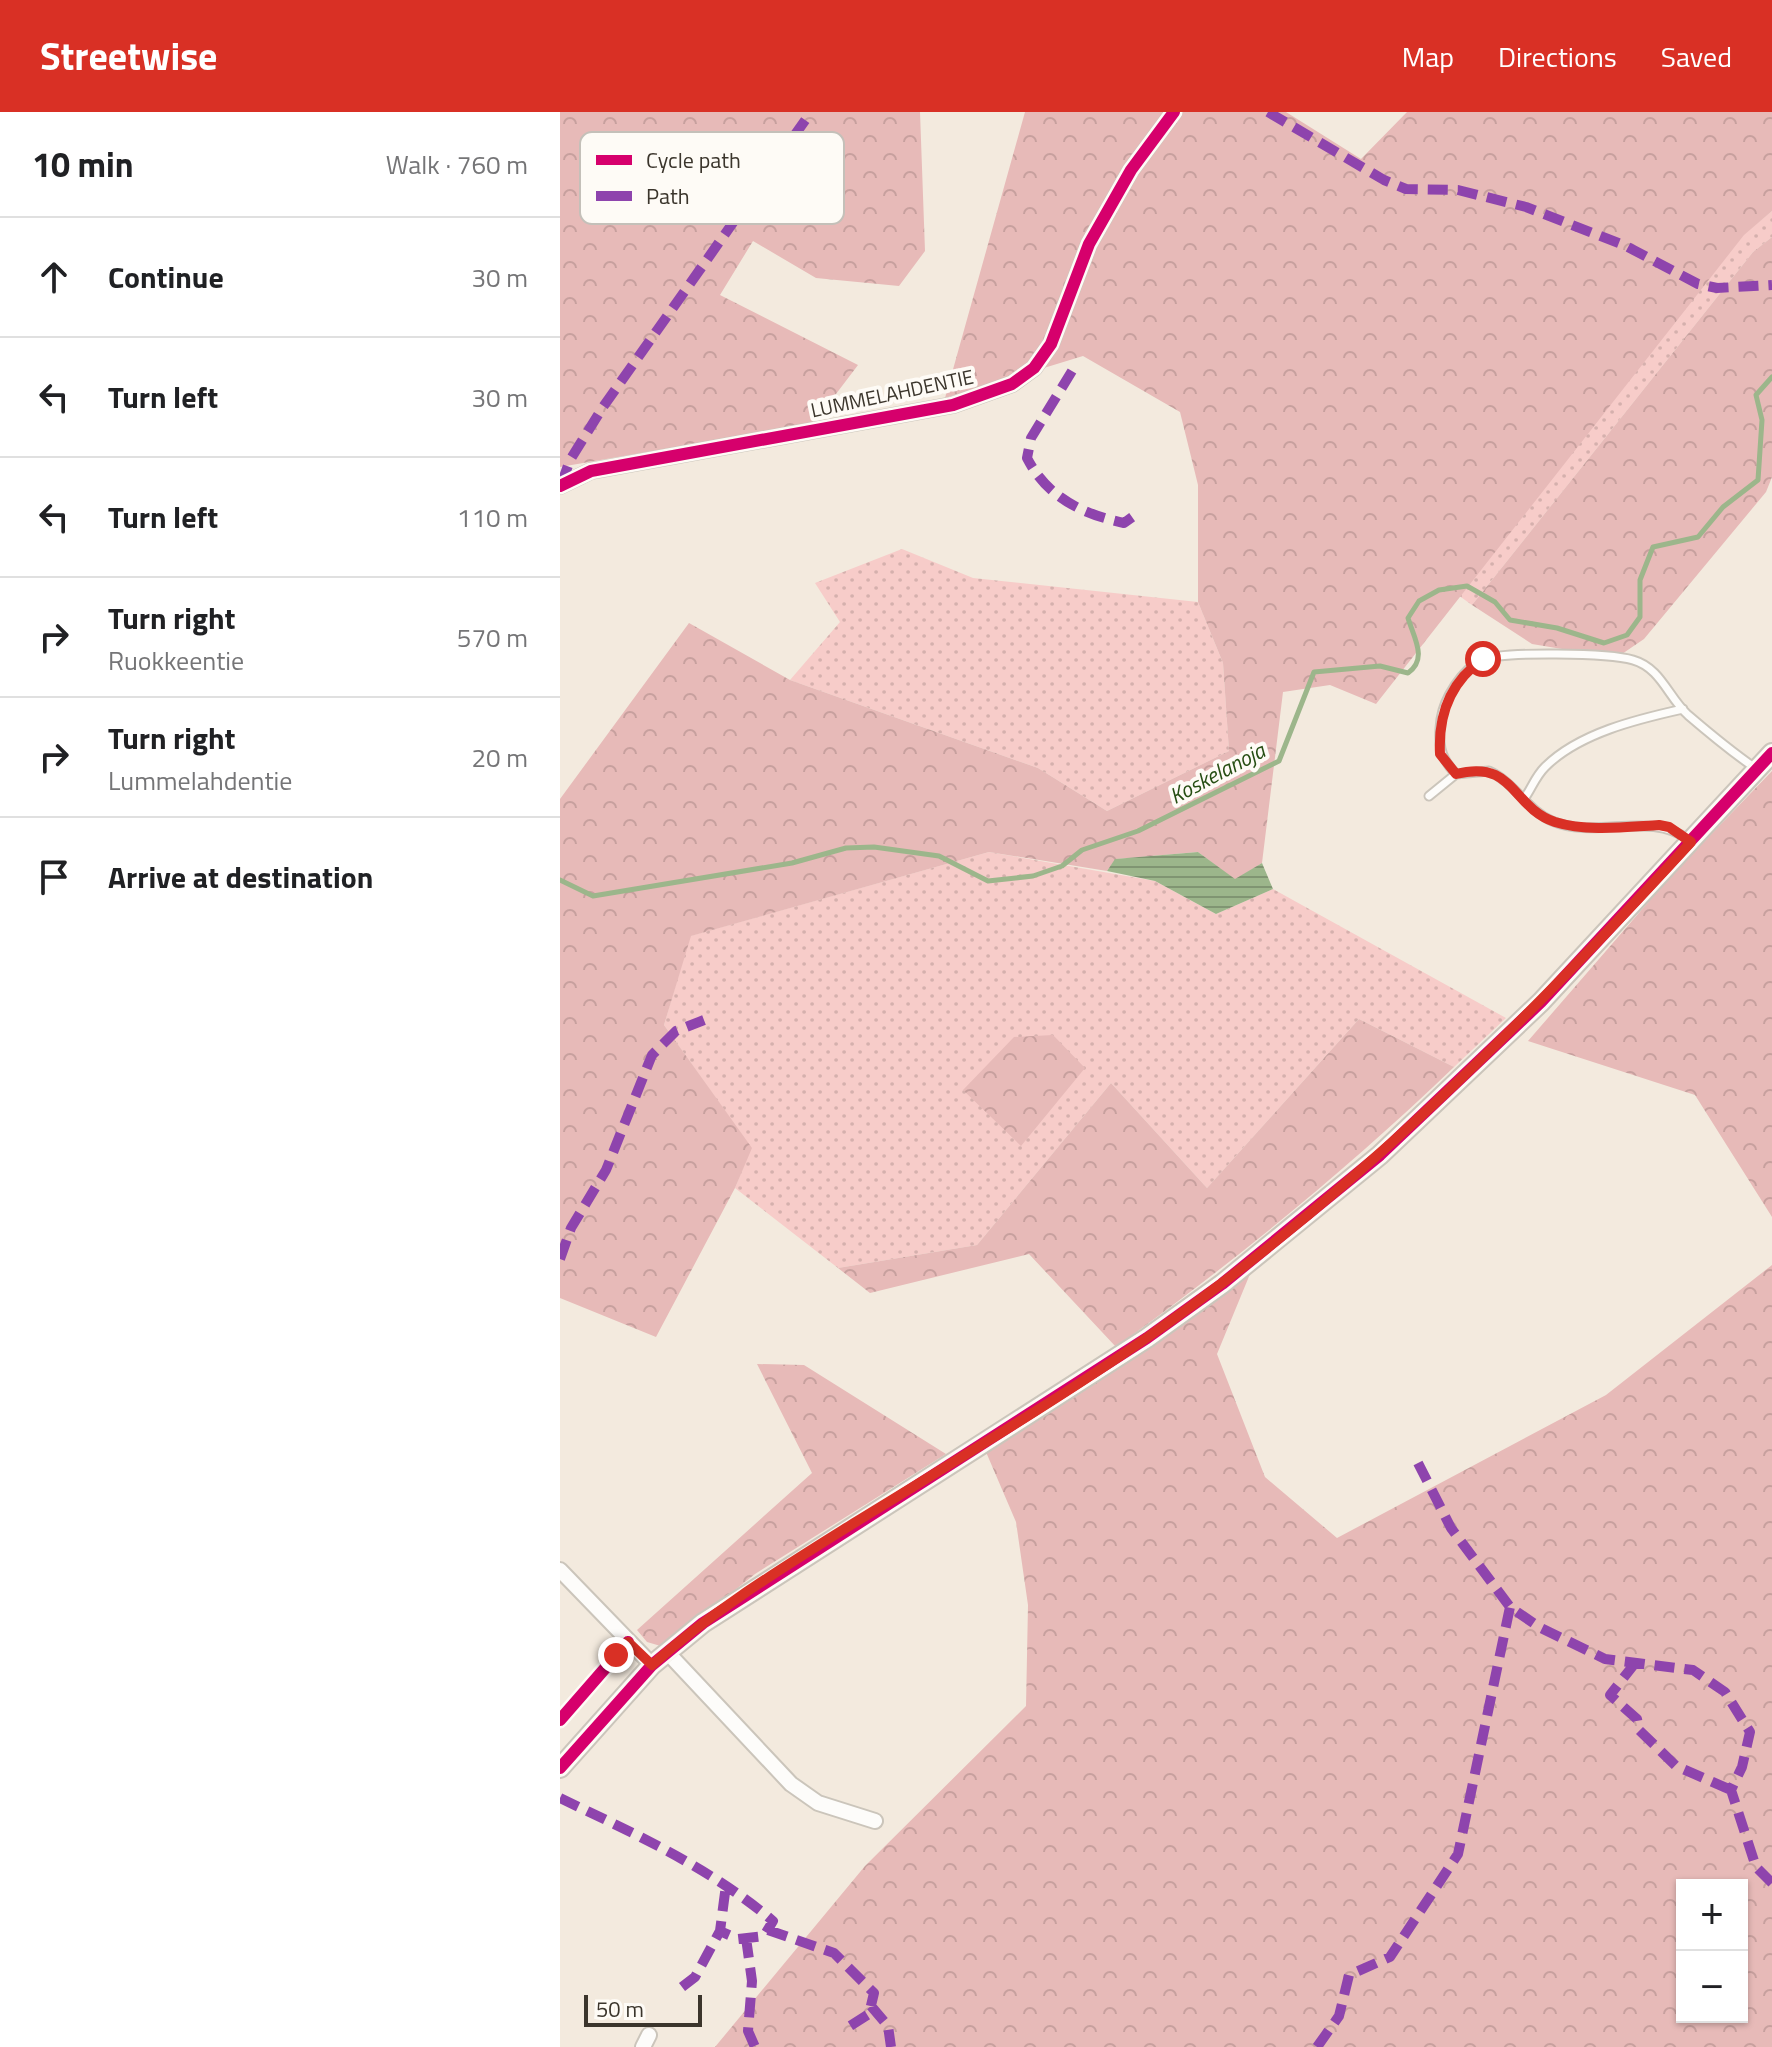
<!DOCTYPE html>
<html lang="en">
<head>
<meta charset="utf-8">
<style>
	:root { --surface:#fff; --page:#f2f2f2; --text:#202124; --muted:#757577; --line:#e0e0e0; --accent:#d93025 }
	body { margin:0; font-family:"Titillium Web",sans-serif; background:var(--page); color:var(--text) }
	.controls { position:absolute; right:24px; bottom:24px; display:grid; overflow:hidden; border-radius:0px; box-shadow:0 2px 6px #0004 }
	.controls button { width:72px; height:72px; display:grid; place-items:center; padding:0; border:0; border-bottom:2px solid var(--line); background:var(--surface); color:var(--text); font:40px sans-serif }
	.scale { position:absolute; left:24px; bottom:20px; width:118px; box-sizing:border-box; padding-left:8px; border:4px solid #3b352c; border-top:0; font-size:22px; line-height:28px; white-space:nowrap; color:#3b352c; -webkit-text-stroke:6px #fefbf6; paint-order:stroke }
	.stop { position:absolute; width:24px; height:24px; margin:-18px; border:6px solid #d93025; border-radius:50%; background:#fff }
	.stop.end { background:#d93025; border-color:#fff; box-shadow:0 2px 8px #0008 }
	.list { margin:0; padding:0; list-style:none }
	h2 { display:flex; justify-content:space-between; align-items:center; height:104px; margin:0; padding:0 32px; font-size:34px }
	h2 small { font-size:26px; font-weight:400; color:var(--muted) }
	.list li { display:grid; grid-template-columns:52px 1fr auto; gap:24px; align-items:center; box-sizing:border-box; height:120px; padding:0 32px; border-top:2px solid var(--line) }
	.list b { display:block; font-size:30px; white-space:nowrap }
	.list p { margin:0; font-size:26px; white-space:nowrap; color:var(--muted) }
	.list em { font-size:26px; font-style:normal; color:var(--muted) }
	.icon { flex:none; width:44px; height:44px; fill:none; stroke:currentColor; stroke-width:2; stroke-linecap:round; stroke-linejoin:round }
	.map { position:relative; flex:none; width:1212px; height:1935px; overflow:hidden }
	header { display:flex; align-items:center; gap:48px; box-sizing:border-box; height:112px; padding:0 40px; background:var(--accent); color:#fff }
	header strong { font-size:38px }
	nav { display:flex; gap:44px; margin-inline-start:auto; font-size:28px }
	main { display:flex }
	aside { flex:1; background:var(--surface) }
	.map>svg:first-child { display:block }
	.grass { fill:url(#grass-dots) }
	.forest { fill:url(#forest-crowns); fill-rule:evenodd }
	.water { fill:url(#water-rules) }
	.lines { fill:none; stroke-linecap:round; stroke-linejoin:round }
	.stream { stroke:#9cb68b; stroke-width:5 }
	.lane-casing { stroke:#cbc5bb; stroke-width:11 }
	.street-casing { stroke:#cbc5bb; stroke-width:18 }
	.secondary-casing { stroke:#cbc5bb; stroke-width:22 }
	.lane { stroke:#fdfcfa; stroke-width:7 }
	.street { stroke:#fdfcfa; stroke-width:14 }
	.secondary { stroke:#f4f2ed; stroke-width:18 }
	.quiet { stroke:#8e44ad; stroke-width:10; stroke-dasharray:20 10; stroke-linecap:butt }
	.cycleway-casing { stroke:#fefbf6; stroke-width:17 }
	.cycleway { stroke:#d6006c; stroke-width:12 }
	.route { stroke:#d93025; stroke-width:10 }
	.labels { text-anchor:middle; dominant-baseline:central; stroke-width:8; stroke-linejoin:round; paint-order:stroke }
	.street-label { font-size:20px; fill:#3b352c; stroke:#fefbf6 }
	.water-label { font-size:22px; font-style:italic; fill:#264e13; stroke:#fefbf6 }
	.key { fill:#fefbf6; stroke:#c4c0b9; stroke-width:2 }
	.key-label { font-size:22px; fill:#3b352c }
</style>
</head>
<body>
<header>
<strong>Streetwise</strong>
<nav><a>Map</a><a>Directions</a><a>Saved</a></nav>
</header>
<main>
<aside>
<h2>10 min<small>Walk · 760 m</small></h2>
<ul class="list">
<li><svg class="icon" aria-label="ahead" viewBox="0 0 24 24"><path d="M12 20V5M6 11l6-6 6 6"/></svg><div><b>Continue</b></div><em>30 m</em></li>
<li><svg class="icon" aria-label="left" viewBox="0 0 24 24"><path d="M17 20v-9H6M10 6l-5 5 5 5"/></svg><div><b>Turn left</b></div><em>30 m</em></li>
<li><svg class="icon" aria-label="left" viewBox="0 0 24 24"><path d="M17 20v-9H6M10 6l-5 5 5 5"/></svg><div><b>Turn left</b></div><em>110 m</em></li>
<li><svg class="icon" aria-label="right" viewBox="0 0 24 24"><path d="M7 20v-9h11M14 6l5 5-5 5"/></svg><div><b>Turn right</b><p>Ruokkeentie</p></div><em>570 m</em></li>
<li><svg class="icon" aria-label="right" viewBox="0 0 24 24"><path d="M7 20v-9h11M14 6l5 5-5 5"/></svg><div><b>Turn right</b><p>Lummelahdentie</p></div><em>20 m</em></li>
<li><svg class="icon" aria-label="arrive" viewBox="0 0 24 24"><path d="M6 21V4h12l-3 4 3 4H6"/></svg><div><b>Arrive at destination</b></div></li>
</ul>
</aside>
<div class="map">
<svg width="1212" height="1935" viewBox="0 0 1212 1935">
	<defs>
		<pattern id="grass-dots" width="8" height="8" patternUnits="userSpaceOnUse" patternTransform="scale(2)"><rect width="8" height="8" fill="#f7ccc9"/><path d="M2 2h.1M6 6h.1" fill="none" stroke="#d5b0ad" stroke-width="1.8" stroke-linecap="round"/></pattern>
		<pattern id="forest-crowns" width="20" height="18" patternUnits="userSpaceOnUse" patternTransform="scale(2)"><rect width="20" height="18" fill="#e7bab8"/><path d="M2 6a3 3 0 1 1 6 0M12 15a3 3 0 1 1 6 0" fill="none" stroke="#c7a09e"/></pattern>
		<pattern id="water-rules" width="6" height="5" patternUnits="userSpaceOnUse" patternTransform="scale(2)"><rect width="6" height="5" fill="#9cb68b"/><path d="M0 2.5h6" fill="none" stroke="#809572"/></pattern>
	</defs>
	<rect width="100%" height="100%" fill="#f3eade"/>
	<path class="grass" d="M1212,99V125L1193,140L912,493L898,483L1184,122Z
		M342,437L413,466L638,490L663,551L669,639L547,699L478,656L230,568L280,510L255,471Z
		M429,740L595,769L656,802L713,777L946,906L894,955L799,907L647,1076L551,971L417,1133L278,1156L175,1076L191,1036L104,913L130,824Z"/>
	<path class="forest" d="M0,0H360L365,139L339,174L256,166L193,129L160,183L298,253L254,311L0,355Z
		M465,0H726L801,47L847,0H1212V99L1184,123L816,592L770,573L723,580L702,751L675,768L638,740L556,747L547,759L429,740L131,824L104,913L192,1036L175,1076L96,1225L0,1186V687L129,511L230,568L478,656L547,699L669,639L663,551L638,490V373L620,300L523,244L385,286Z
		M1212,125V365L1206,380L1084,527L1056,546L972,532L912,493L1193,140Z
		M1212,659V1105L1135,983L968,929L1110,765Z
		M799,907L894,955C788,1057 675,1149 556,1235L469,1142L310,1181L278,1156L417,1133L551,971L647,1076Z
		M493,923L525,956L461,1034L403,978L454,925Z
		M1212,1153V1935H155L305,1754L466,1594L468,1493L456,1410L426,1340L690,1162L657,1242L705,1365L777,1426L1046,1283ZM1122,1773H1182V1905H1122Z
		M197,1252L244,1253L386,1342L195,1462L104,1535L87,1530L77,1518L252,1361Z"/>
	<path class="water" d="M638,740L675,767L702,751L713,777L656,802L595,769L547,759L555,747Z"/>
	<g class="lines">
		<path class="stream" d="M0,768L33,784L232,751L286,736L314,735L379,744L428,769L473,764L502,754L522,738L578,719L719,649L754,560L820,554L848,561C868,547 854,526 848,506L859,489L879,478L907,474L935,490L950,508L997,516L1044,531L1067,523L1080,505V468L1093,435L1138,425L1163,395L1198,368L1202,308L1196,283L1212,265"/>
		<g class="lane-casing">
			<path id="lane" d="M896,662C879,645 878,630 881,607C884,587 902,557 922,548C942,539 1050,541 1073,548C1101,556 1108,585 1128,603C1149,621 1172,640 1195,656
				M869,684L896,662L929,659C954,670 967,698 992,709C1036,728 1090,698 1129,728
				M964,687C972,676 975,665 985,655C1019,621 1078,607 1123,597"/>
		</g>
		<g class="street-casing">
			<path id="street" d="M0,374L31,359L393,293L452,272L474,256L491,232L529,132L571,58L614,0
				M0,1458L92,1553
				M107,1540L231,1672L258,1691L315,1709
				M83,1935L89,1923"/>
		</g>
		<g class="secondary-casing">
			<path id="secondary" d="M0,1656L92,1553L143,1511L587,1226L662,1172L820,1043L981,890L1212,641"/>
		</g>
		<use href="#lane" class="lane"/>
		<use href="#street" class="street"/>
		<use href="#secondary" class="secondary"/>
		<path class="quiet" d="M708,0L824,68L846,77L898,78L966,95L1066,134L1138,172L1157,176L1212,173
			M512,259L471,326L467,346C487,385 522,402 564,411L578,401
			M1,373L10,348L43,295L251,0
			M0,1147L11,1116L46,1058L92,943L116,919L144,908
			M858,1351L891,1416L950,1495L979,1515L1045,1547L1133,1558L1165,1580L1190,1620L1182,1655L1171,1678L1196,1755L1212,1771
			M1076,1550L1050,1583L1077,1607L1079,1618L1116,1654L1171,1678
			M0,1686C75,1722 149,1755 213,1809L204,1824L178,1827L160,1819L166,1773
			M208,1818L274,1841L314,1881L309,1902L282,1919
			M186,1826L192,1869L188,1919L195,1935
			M122,1875L135,1865L160,1819
			M311,1894L328,1914L331,1935
			M757,1935L779,1904L789,1863L830,1845L898,1742L950,1495"/>
		<g class="cycleway-casing">
			<path id="cycleway" d="M0,374L31,359L393,293L452,272L474,256L491,232L529,132L571,58L614,0
				M0,1608L68,1530
				M0,1656L92,1553L143,1511L587,1226L662,1172L820,1043L981,890L1212,641"/>
		</g>
		<use href="#cycleway" class="cycleway"/>
	</g>
	<g class="lines">
		<path class="route" d="M56,1543L68,1530L92,1553C153,1498 224,1455 294,1411C393,1350 493,1291 588,1225C791,1084 965,911 1131,730L1109,715L1099,713C1066,715 1027,720 995,710C951,695 955,647 896,662L880,642C878,603 890,570 923,547"/>
	</g>
	<g class="labels">
		<g class="street-label">
			<text transform="translate(332 281) rotate(-12)">LUMMELAHDENTIE</text>
		</g>
		<g class="water-label">
			<text transform="translate(657 661) rotate(-28)">Koskelanoja</text>
		</g>
	</g>
	<rect x="20" y="20" width="264" height="92" rx="12" class="key"/>
	<rect x="36" y="43" width="36" height="10" fill="#d6006c"/>
	<rect x="36" y="79" width="36" height="10" fill="#8e44ad"/>
	<g class="key-label">
		<text x="86" y="56">Cycle path</text>
		<text x="86" y="92">Path</text>
	</g>
</svg>
<div class="controls">
<button>+</button>
<button>−</button>
</div>
<div class="scale">50 m</div>
<div class="stop" style="left:923px;top:547px"></div>
<div class="stop end" style="left:56px;top:1543px"></div>
</div>
</main>
</body>
</html>
